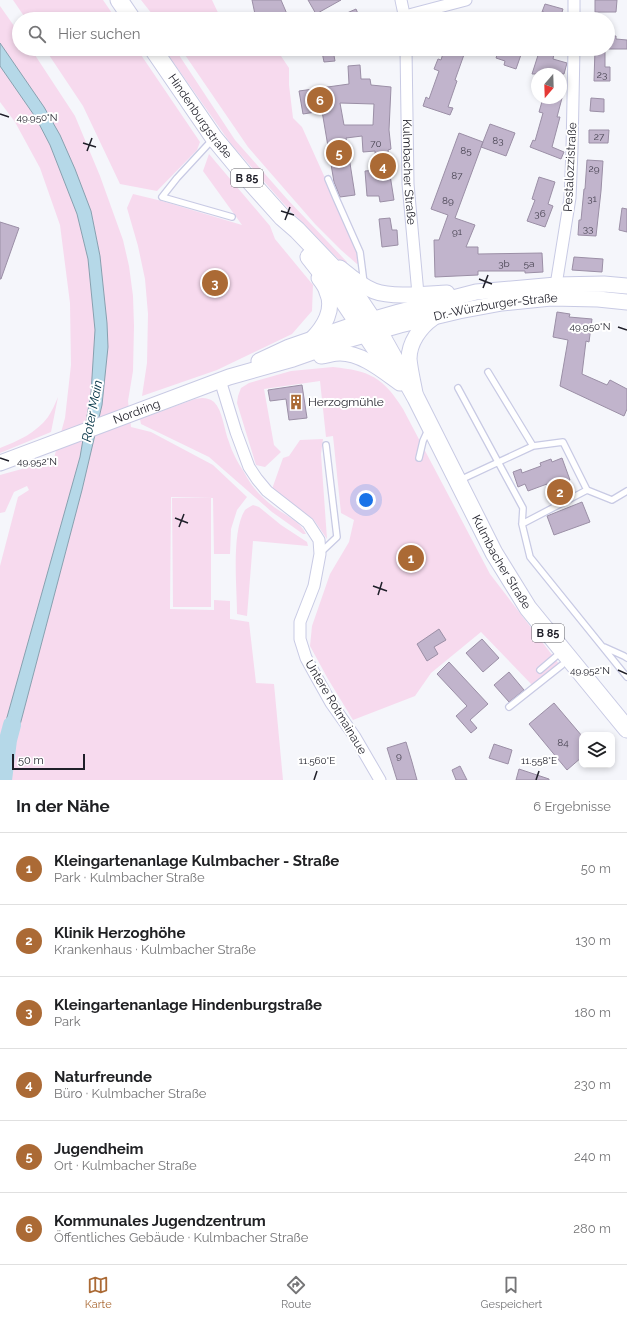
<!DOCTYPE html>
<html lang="de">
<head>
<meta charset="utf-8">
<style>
	:root { --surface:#fff; --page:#f6f6f6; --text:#202124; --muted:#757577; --line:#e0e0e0; --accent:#ab6a35 }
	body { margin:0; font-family:Raleway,sans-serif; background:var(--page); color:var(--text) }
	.controls { position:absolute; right:12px; bottom:12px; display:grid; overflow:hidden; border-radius:8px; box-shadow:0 2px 6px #0003 }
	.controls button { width:36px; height:36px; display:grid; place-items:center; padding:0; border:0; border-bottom:1px solid var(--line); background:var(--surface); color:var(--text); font:20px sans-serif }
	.compass { position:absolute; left:531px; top:68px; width:36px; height:36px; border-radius:50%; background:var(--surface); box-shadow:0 2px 6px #0003; rotate:199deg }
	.scale { position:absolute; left:12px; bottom:10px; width:73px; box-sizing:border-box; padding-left:4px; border:2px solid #1f1f29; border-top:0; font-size:11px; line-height:14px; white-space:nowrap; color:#1f1f29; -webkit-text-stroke:3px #fff; paint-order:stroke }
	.you { position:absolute; left:366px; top:500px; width:14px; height:14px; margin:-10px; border:3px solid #fff; border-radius:50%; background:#1a73e8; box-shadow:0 0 0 6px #1a73e833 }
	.badge { display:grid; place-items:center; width:26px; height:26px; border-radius:50%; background:var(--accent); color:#fff; font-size:13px; font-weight:700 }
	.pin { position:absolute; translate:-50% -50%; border:2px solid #fff; box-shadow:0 1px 4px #0006 }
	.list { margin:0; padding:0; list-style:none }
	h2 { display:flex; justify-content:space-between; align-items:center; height:52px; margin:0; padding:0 16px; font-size:17px }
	h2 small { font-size:13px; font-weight:400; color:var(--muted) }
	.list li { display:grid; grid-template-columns:26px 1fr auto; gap:12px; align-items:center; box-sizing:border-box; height:72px; padding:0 16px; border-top:1px solid var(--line) }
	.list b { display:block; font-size:15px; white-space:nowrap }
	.list p { margin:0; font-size:13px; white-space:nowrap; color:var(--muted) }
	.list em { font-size:13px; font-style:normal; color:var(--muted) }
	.icon { flex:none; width:22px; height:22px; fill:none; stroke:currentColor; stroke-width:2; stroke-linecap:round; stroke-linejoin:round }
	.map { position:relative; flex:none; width:627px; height:780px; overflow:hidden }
	.search { position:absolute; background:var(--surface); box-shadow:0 2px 6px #0003; left:12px; right:12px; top:12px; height:44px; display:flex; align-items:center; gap:10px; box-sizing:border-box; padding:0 14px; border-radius:22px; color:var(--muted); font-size:15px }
	.sheet { height:484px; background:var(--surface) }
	nav { display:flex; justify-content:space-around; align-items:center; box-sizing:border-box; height:56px; border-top:1px solid var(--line); background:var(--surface); font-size:11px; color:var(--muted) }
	nav a { display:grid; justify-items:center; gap:2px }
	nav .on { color:var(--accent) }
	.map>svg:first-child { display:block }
	.green { fill:#f7daee }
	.water { fill:#b5d8e8; stroke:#88a0af }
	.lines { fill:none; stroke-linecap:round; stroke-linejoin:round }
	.river { stroke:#b5d8e8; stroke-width:18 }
	.building { fill:#c1b4cc; stroke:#9b8fa6; fill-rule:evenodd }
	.lane-casing { stroke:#c8cae4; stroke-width:8 }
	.street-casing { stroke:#c8cae4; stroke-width:13 }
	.secondary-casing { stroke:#c8cae4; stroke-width:17 }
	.primary-casing { stroke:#c8cae4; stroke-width:19 }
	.lane { stroke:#fff; stroke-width:5.5 }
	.street { stroke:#fff; stroke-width:11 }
	.secondary { stroke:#fff; stroke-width:15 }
	.primary { stroke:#fff; stroke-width:17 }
	.ticks { fill:none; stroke:#1f1f29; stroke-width:1.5 }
	.labels { text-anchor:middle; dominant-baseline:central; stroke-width:4; stroke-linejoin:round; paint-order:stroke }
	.number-label { font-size:10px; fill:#484452 }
	.shield { fill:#fff; stroke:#626269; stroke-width:1 }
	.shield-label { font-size:11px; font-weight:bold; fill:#1f1f29 }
	.street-label { font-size:12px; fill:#1f1f29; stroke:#fff }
	.poi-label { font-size:12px; fill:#1f1f29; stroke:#fff; text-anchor:start }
	.water-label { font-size:13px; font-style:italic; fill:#003244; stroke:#fff }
	.ticks-label { font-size:10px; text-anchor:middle; fill:#1f1f29; stroke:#fff; stroke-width:4; stroke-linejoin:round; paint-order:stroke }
</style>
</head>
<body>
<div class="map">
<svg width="627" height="780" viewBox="0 0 627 780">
	<rect width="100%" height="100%" fill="#f5f6fb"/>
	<path class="green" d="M13,0H103L116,19H26Z
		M141,0H212L221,19H156Z
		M0,6L19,33V49H31L75,116L100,176L123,240L129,266L133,296L134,326L133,371L128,401L131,427L151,432L213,465L247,497L237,510L231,529L230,554H214L213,498L171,497L170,609L214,610V600L230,601V619L249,622L256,683L274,684L283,780H0V566L18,497L29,490L27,486L14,492L5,512L0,513V475L51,461L54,458L65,418L71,365L70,303L60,225L40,168L15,122L0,102V66L36,118L50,145L77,214L88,259L95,330L91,393L80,457L2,735V754L16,746L15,744L82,490L102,405L108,347L107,323L100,256L90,211L75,169L60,135L44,107L0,43Z
		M45,49H137L200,142L197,150L157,191L120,184L83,106Z
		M164,49H175L235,140L287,199L347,262V268L283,203L231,144Z
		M181,49H270L277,50L289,68V85L293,118L302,127L362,260L357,264L341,250L315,224L248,147Z
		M209,154L270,226L275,239L313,285L312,311L292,334L217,370L142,396L147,363L148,314L145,279L138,246L127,208L133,194L162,201L242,225L203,171Z
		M333,367C370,371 383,377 403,409L490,574L559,664L533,686L481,632L431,673L415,696L353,720L328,679L310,646L312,626L330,574L349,542L354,520L341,513L333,436L326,437L320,381L264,389L274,445L281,452L265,467L256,465L237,403L238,396L241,388L249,383L291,371Z
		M58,397L51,432L0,453V448C18,441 36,433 48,417C52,411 55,404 58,397Z
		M202,398C207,398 210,399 214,402C223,411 224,430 229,442C232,452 238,463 244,472C251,486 261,497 274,507C285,515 300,521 306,534H303L272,512L209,457L141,424L140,419L195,399Z
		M323,439L321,454L327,539L314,520L272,489L283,458L289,456L300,440Z
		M172,498H211V607H173Z
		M253,505L259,507L281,525L307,542L308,546L253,541L247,616L237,614C237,587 231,532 245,510C247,508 250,507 253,505Z"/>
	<path class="water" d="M0,43L44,107L60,135L75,169L91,211L100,256L107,323L108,347L102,405L82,490L15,744L1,752L2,735L80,457L91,393L95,330L88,259L77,214L50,145L36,118L0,66Z"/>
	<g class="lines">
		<path class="river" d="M3,780L8,740L12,725"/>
	</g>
	<path class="building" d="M252,0H281L287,14L275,19L274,14L256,19Z
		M308,0H341L316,14Z
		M595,0H617L616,12H595Z
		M545,4L563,9L560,19H543L544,12H542Z
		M356,9L359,16L350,19L347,13Z
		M608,36H616V39L627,40V49H608Z
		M451,49H466L455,80L457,81L448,107L453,108L450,115L423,106L426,97L429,99L439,71L434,69L438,59L441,60L444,50L450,52Z
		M499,49H523L516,69L504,65L505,61L496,58Z
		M540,49H555L553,59L567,63L564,74H532Z
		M595,49H605V67H610V81H594Z
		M333,50L335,61L324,62L322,52Z
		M360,65L361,79H370L371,85L391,87L389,130L391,149L388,150L391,175H390L394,200L380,202L379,196H367L365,171L376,170L375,151L363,152L362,136L346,138L355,195L340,197L334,182L322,111L303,114L299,91L349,84L348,66ZM340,103L374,104L373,125H344Z
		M543,98H562L557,117H560L552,147L564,152L561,159L530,147L533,140L535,141L543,113L539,112Z
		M591,98L604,99V112L590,111Z
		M490,124L515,133L506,156L481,147Z
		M589,130H609L608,143H589Z
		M459,133L483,142L455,218L475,225L466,247H478V254L542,253L543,272L525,273V271H478V275L435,277L434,240H439L448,215L431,209Z
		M587,160L603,161L601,191L596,236L578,235L579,220H581L584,189H585Z
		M539,177L555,182L548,204L553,206L545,227L527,221L535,200L532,199Z
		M622,208L627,209V232L619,230Z
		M390,218L392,230H397L398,245L382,247L379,219Z
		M0,222L19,228L1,279H0Z
		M574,257L603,259L602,272L572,270Z
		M557,312L570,314L569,317L592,319L589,342L586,341L582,374L607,385L610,380L627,389V409L624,416L560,386L568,340L553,337Z
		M302,385L307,418L289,420L286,399L270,401L268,390Z
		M562,458L570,480L548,488L547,484L528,491L525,484L518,487L513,472L521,469L522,473L541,466L540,463L551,459L552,462Z
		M582,502L590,522L554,535L547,516Z
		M439,629L446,640L434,647L438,654L427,661L417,644Z
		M482,639L499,658L483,672L466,653Z
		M449,662L488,704L470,720L477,728L471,733L456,716L467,706L437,674Z
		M509,672L524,690L509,702L494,685Z
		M554,703L582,736V757L567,770L529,724Z
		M406,742L412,762L417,780H397L387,748Z
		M494,744L512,750L508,764L489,758Z
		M460,766L467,780H456L452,770Z
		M519,769L549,779V780H516Z"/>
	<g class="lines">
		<g class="lane-casing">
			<path id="lane" d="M213,139L177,178L162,197L232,217
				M328,179L336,198L360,252L364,283
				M488,372L533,446
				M458,388L523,508L522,524L530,557L627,677
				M419,458L423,441L428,430
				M460,480L533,446L563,442L587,490L612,500L627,491
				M522,524L587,490
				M320,553L337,537L326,445
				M604,647L624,656L627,658
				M540,670L561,652
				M509,707L562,665"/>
		</g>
		<g class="street-casing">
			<g id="street">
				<path d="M401,0L405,19"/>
				<path d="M405,16L466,0"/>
				<path d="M574,19V0"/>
				<path id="s1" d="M406,49L408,184L418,294"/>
				<path d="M556,285L570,198L572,150L574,49"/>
				<path d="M220,380L236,432L249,467L257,479L267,491L308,523L319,540L320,554L314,586L300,622V639L306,658L317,678L331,703L355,737L380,780"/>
			</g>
		</g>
		<g class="secondary-casing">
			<g id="secondary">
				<path d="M340,268C351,277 361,286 374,291C393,298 426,294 447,293"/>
				<path d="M312,339C324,327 335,309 327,292C326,287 322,282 319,278"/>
				<path d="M321,356C328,355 334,353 340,353C362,353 383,371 400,383"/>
				<path d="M259,361L289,347L347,327L399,312L476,292L556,285L604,284L627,286"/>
				<path d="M415,393C413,382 410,370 409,359C409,343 420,327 433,318"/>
				<path id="s2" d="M0,463L229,377L293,359L347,340L400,325L459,311L502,303L551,298L598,299L627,302"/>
			</g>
		</g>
		<g class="primary-casing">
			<g id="primary">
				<path d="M119,0L132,19"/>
				<path id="s3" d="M153,49L214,138L248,179L282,217L297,230L341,276L358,298L372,319L416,398L494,553L528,608L627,729"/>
				<path d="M309,257L342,299L383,360"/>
			</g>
		</g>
		<use href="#lane" class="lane"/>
		<use href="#street" class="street"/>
		<use href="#secondary" class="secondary"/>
		<use href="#primary" class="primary"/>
	</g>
	<path class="ticks" d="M0,114L9,117M83,143L96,147M87,151L92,138M281,211L294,215M285,220L290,207M479,279L492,284M483,288L488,275M618,327L627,330M0,458L9,461M175,518L188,523M179,527L184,514M373,586L387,591M378,595L382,582M618,670L627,674M314,780L317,771M536,780L539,771"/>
	<defs>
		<g id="building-bare" transform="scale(1.2)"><path d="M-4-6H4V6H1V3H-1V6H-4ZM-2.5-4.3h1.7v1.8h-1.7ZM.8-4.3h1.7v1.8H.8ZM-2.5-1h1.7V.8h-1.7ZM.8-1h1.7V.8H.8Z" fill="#ab6a35" stroke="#fff" stroke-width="2.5" paint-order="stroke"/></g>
	</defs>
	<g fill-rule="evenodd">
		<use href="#building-bare" x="296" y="402"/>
	</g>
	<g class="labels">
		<g class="number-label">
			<text x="602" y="74">23</text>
			<text x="599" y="136">27</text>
			<text x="498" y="140">83</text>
			<text x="376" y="143">70</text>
			<text x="466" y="150">85</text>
			<text x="594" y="168">29</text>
			<text x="457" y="175">87</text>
			<text x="592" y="198">31</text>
			<text x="448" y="200">89</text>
			<text x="540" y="213">36</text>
			<text x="588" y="228">33</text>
			<text x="457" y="231">91</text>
			<text x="504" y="263">3b</text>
			<text x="529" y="263">5a</text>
			<text x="563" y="742">84</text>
			<text x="399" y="755">9</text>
		</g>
		<g class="shield">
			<rect x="231" y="169" width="32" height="18" rx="3"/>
			<rect x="532" y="624" width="32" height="18" rx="3"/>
		</g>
		<g class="shield-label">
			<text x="247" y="178">B 85</text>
			<text x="548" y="633">B 85</text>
		</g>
		<g class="street-label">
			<text stroke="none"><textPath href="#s3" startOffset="82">Hindenburgstraße</textPath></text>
			<text transform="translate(570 167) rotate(-87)">Pestalozzistraße</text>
			<text stroke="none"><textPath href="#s1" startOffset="123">Kulmbacher Straße</textPath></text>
			<text stroke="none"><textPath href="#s2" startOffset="521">Dr.-Würzburger-Straße</textPath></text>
			<text stroke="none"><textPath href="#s2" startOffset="146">Nordring</textPath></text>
			<text stroke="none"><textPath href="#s3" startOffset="624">Kulmbacher Straße</textPath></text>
			<text transform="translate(336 707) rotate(59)">Untere Rotmainaue</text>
		</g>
		<g class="poi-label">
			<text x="308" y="402">Herzogmühle</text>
		</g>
		<g class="water-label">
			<text transform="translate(92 411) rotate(-79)">Roter Main</text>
		</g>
	</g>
	<g class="ticks-label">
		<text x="37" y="121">49.950°N</text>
		<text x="590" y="330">49.950°N</text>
		<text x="37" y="465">49.952°N</text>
		<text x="590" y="674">49.952°N</text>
		<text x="317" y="764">11.560°E</text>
		<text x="539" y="764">11.558°E</text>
	</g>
</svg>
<div class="controls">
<button><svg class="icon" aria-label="layers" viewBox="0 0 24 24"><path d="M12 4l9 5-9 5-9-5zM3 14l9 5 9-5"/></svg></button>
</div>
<svg class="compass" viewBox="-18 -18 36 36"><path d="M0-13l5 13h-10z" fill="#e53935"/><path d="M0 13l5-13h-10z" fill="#757577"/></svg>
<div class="scale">50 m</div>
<div class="you"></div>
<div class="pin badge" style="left:411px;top:558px">1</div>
<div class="pin badge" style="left:560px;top:492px">2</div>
<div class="pin badge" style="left:215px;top:283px">3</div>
<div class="pin badge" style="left:383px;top:166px">4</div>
<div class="pin badge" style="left:339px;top:153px">5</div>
<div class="pin badge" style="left:320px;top:100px">6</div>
<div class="search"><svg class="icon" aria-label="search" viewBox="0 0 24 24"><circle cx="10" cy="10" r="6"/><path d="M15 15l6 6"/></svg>Hier suchen</div>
</div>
<section class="sheet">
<h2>In der Nähe<small>6 Ergebnisse</small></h2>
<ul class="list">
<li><span class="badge">1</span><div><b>Kleingartenanlage Kulmbacher - Straße</b><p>Park · Kulmbacher Straße</p></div><em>50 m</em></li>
<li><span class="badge">2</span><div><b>Klinik Herzoghöhe</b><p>Krankenhaus · Kulmbacher Straße</p></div><em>130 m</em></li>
<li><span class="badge">3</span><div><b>Kleingartenanlage Hindenburgstraße</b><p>Park</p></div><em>180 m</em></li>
<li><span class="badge">4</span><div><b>Naturfreunde</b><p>Büro · Kulmbacher Straße</p></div><em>230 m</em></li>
<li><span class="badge">5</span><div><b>Jugendheim</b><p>Ort · Kulmbacher Straße</p></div><em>240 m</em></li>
<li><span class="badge">6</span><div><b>Kommunales Jugendzentrum</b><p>Öffentliches Gebäude · Kulmbacher Straße</p></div><em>280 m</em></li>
</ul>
</section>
<nav>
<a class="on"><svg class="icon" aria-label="map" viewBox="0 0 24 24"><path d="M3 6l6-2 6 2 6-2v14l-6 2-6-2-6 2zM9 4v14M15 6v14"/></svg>Karte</a>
<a><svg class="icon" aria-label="directions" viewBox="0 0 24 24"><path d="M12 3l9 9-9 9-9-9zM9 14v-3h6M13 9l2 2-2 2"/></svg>Route</a>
<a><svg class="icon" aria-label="saved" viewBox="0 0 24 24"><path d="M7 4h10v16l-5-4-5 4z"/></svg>Gespeichert</a>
</nav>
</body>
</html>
